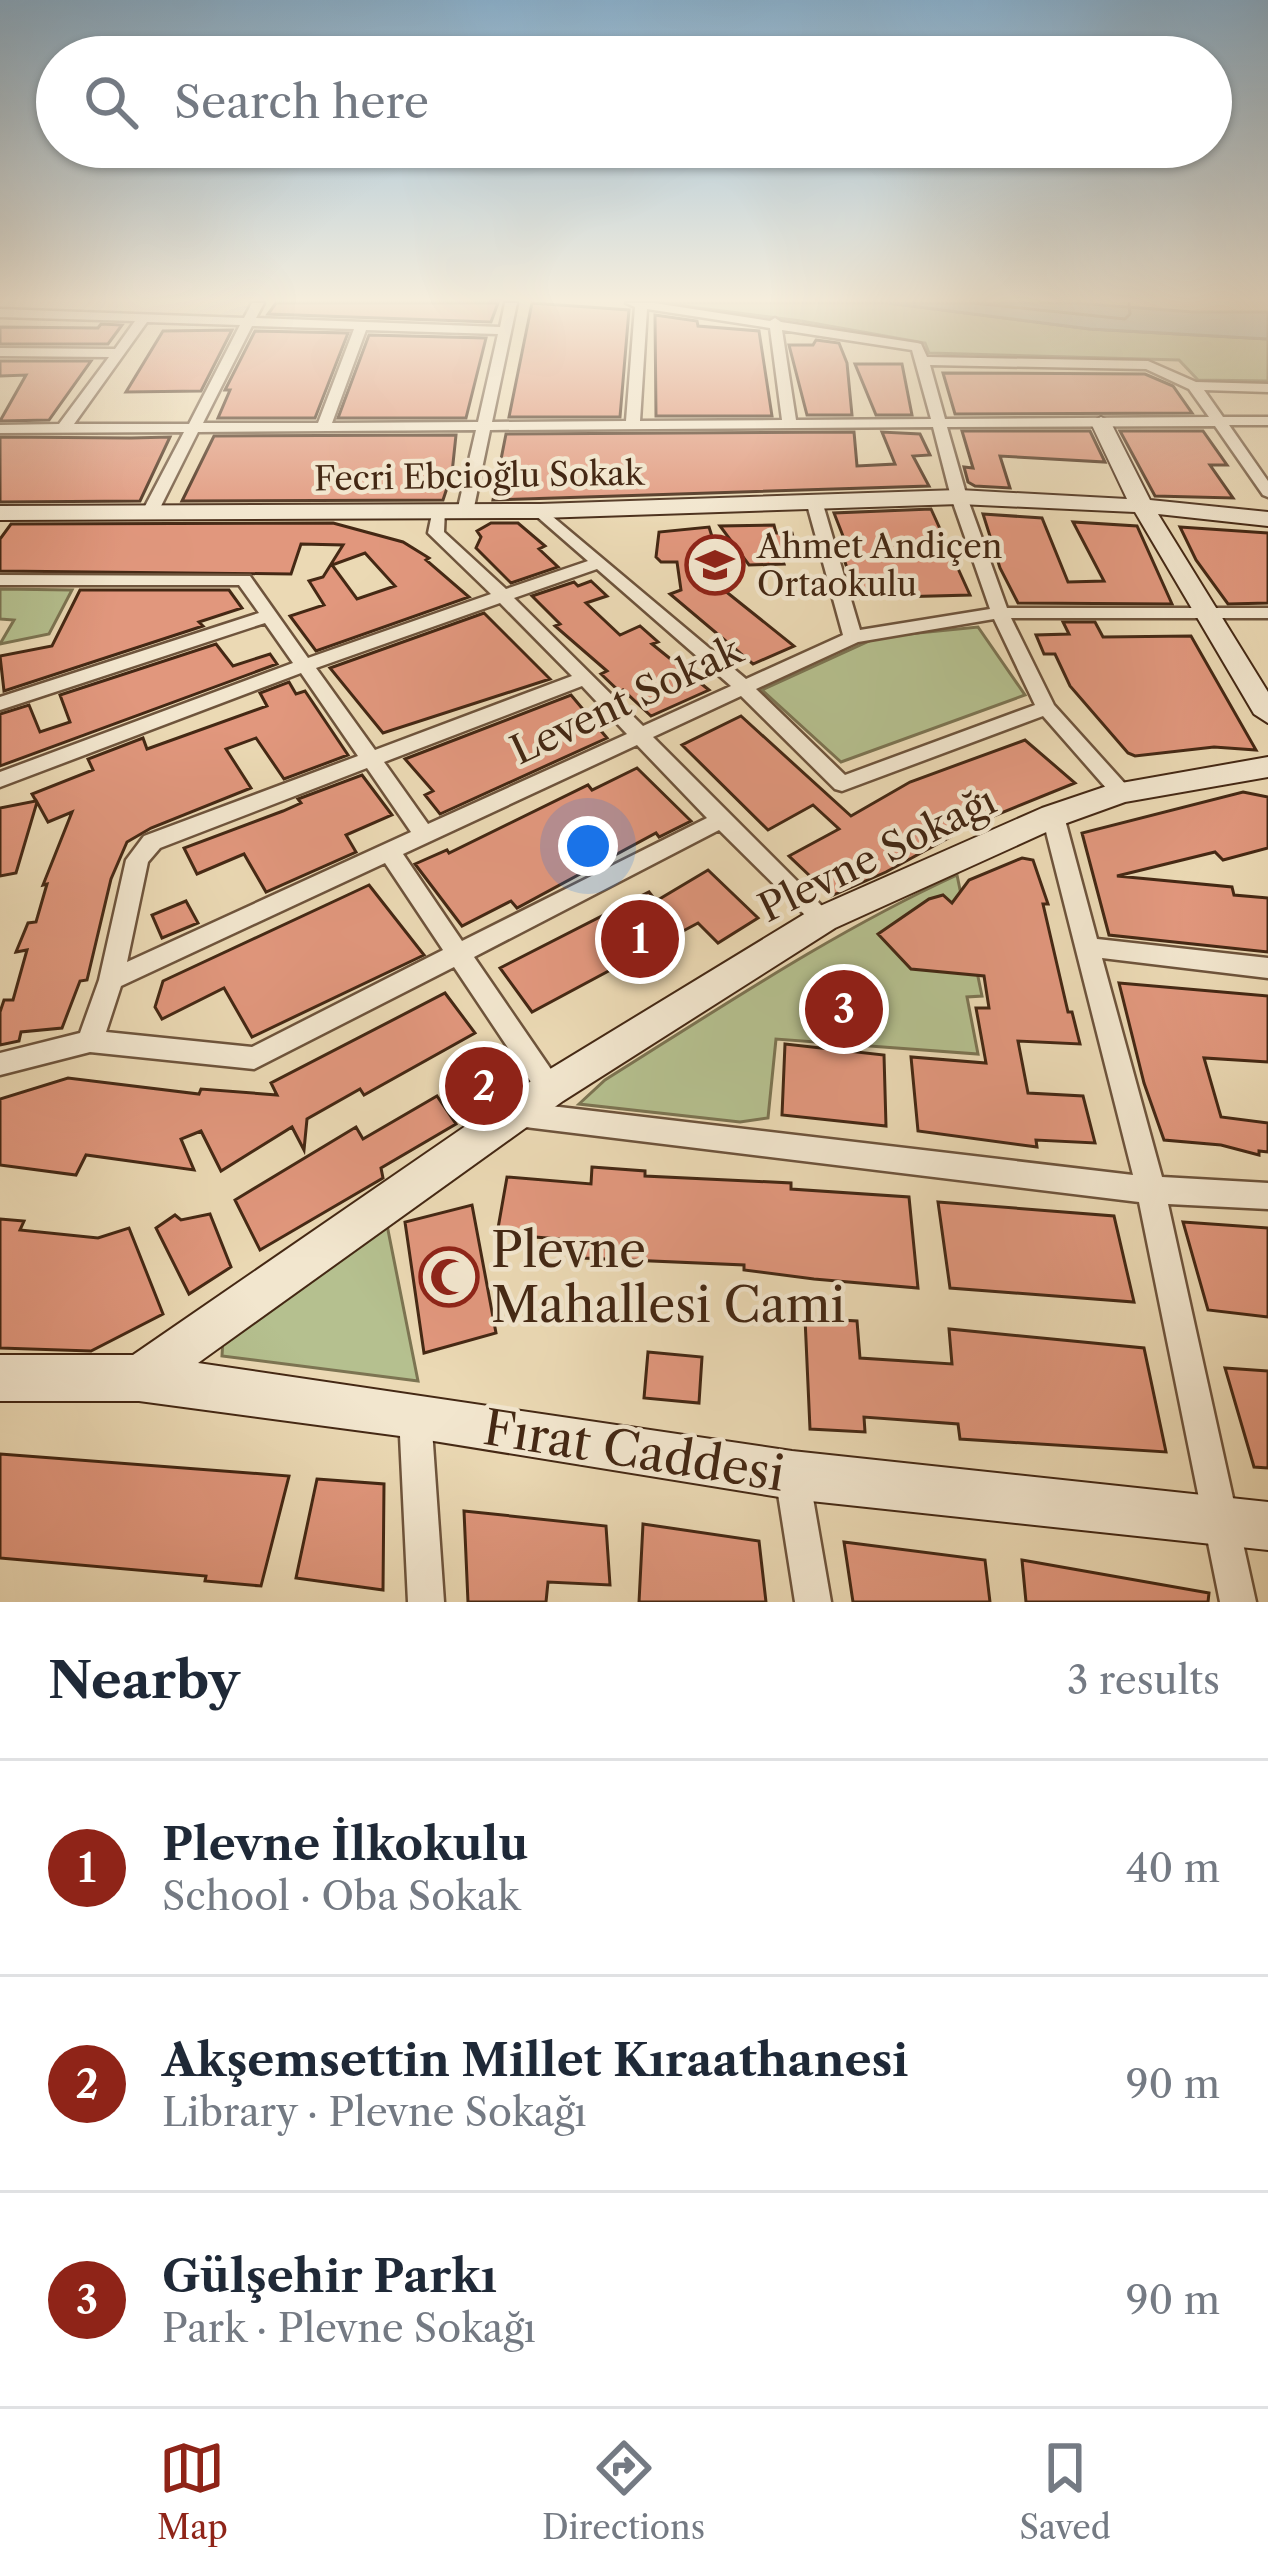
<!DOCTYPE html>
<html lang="en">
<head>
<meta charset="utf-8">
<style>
	:root { --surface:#fff; --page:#f2f2f3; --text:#1f2937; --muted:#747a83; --line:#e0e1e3; --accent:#8f2418 }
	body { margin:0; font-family:"Libre Caslon Text",serif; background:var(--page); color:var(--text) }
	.you { position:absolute; left:588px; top:846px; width:42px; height:42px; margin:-30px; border:9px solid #fff; border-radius:50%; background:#1a73e8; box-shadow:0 0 0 18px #1a73e833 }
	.badge { display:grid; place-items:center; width:78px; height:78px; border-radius:50%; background:var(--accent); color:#fff; font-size:39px; font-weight:700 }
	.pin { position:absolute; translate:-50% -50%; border:6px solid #fff; box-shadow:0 3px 12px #0006 }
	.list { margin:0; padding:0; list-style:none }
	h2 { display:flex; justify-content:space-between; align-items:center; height:156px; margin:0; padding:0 48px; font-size:51px }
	h2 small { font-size:39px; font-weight:400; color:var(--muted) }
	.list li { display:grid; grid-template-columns:78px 1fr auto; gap:36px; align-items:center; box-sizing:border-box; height:216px; padding:0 48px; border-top:3px solid var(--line) }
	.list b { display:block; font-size:45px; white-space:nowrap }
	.list p { margin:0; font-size:39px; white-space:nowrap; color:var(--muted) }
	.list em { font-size:39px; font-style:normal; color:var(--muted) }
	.icon { flex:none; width:66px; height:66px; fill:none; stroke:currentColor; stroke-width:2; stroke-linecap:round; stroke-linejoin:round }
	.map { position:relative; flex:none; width:1268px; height:1602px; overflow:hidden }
	.search { position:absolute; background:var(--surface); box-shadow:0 3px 9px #0004; left:36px; right:36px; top:36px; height:132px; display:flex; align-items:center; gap:30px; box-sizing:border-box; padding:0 42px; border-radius:66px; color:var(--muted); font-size:45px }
	.sheet { height:804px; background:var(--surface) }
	nav { display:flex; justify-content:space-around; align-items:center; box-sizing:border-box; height:168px; border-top:3px solid var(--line); background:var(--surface); font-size:33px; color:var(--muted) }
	nav a { display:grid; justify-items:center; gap:6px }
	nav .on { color:var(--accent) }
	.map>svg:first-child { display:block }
	.green { fill:#b5c08f; stroke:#7c7452; stroke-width:3 }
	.water { fill:#9db7b8; stroke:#797e76; stroke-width:3 }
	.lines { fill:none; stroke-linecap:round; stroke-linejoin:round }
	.shore { stroke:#707066; stroke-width:3 }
	.building { fill:#e1977d; stroke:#442814; stroke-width:3; fill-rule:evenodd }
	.street-casing { stroke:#6e543c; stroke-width:5 }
	.secondary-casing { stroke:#442814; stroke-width:4 }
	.street { fill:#f2e6ce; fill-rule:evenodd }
	.secondary { fill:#f2e6ce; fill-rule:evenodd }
	.labels { text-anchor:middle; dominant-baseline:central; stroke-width:9; stroke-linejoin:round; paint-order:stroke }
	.far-street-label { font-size:33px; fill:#442814; stroke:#f2e6ce }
	.far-poi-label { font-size:33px; fill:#442814; stroke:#f2e6ce; text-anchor:start }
	.street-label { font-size:39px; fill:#442814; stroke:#f2e6ce }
	.near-poi-label { font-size:48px; fill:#442814; stroke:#f2e6ce; text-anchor:start }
	.near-street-label { font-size:48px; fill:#442814; stroke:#f2e6ce }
</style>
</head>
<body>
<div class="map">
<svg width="1268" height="1602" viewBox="0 0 1268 1602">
	<rect width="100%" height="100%" fill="#ebd9b4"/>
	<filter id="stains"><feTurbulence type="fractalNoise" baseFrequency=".00167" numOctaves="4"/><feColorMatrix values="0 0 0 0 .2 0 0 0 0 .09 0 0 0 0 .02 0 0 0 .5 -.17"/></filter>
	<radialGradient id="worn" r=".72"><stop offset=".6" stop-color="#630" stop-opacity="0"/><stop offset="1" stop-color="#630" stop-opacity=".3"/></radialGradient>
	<path class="green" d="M660,303H888L1090,329L1268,339V381L1198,380L1179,360L929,353L925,343L801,321Z
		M0,589L72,590L49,634L0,644L14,620L0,619Z
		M978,627L1025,695L841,762L762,690L878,637Z
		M957,875L982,996L967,997L978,1054L776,1039L768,1118L740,1122L579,1104L605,1080C720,1008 833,932 957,875Z
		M387,1225L418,1381L222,1356L223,1338Z"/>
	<path class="water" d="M888,303H1076L1193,312H1268V339L1090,329Z"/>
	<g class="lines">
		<path class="shore" d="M974,303L1125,319L1130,314L1129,303"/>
	</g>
	<path class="building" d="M276,303H498L491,322L268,314Z
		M532,303L629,310L620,417H509Z
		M655,315L697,321L698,326L759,331L772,416H656Z
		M101,324L122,325L108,344H0V327L98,328Z
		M232,330L201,391L126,392L163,331Z
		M255,331L348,333L315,418H218L230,390H225Z
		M369,335L486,338L466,418H338Z
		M816,340L839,343L847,363L852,415H807L789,345H813Z
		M0,361H91L49,420L0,421L26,375L0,376Z
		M855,364H902L912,415H876Z
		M943,373L1145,374L1173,386L1192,413L955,414Z
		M962,431H1090L1105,462L1000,456L1010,488L975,486L968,482L964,467L973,468Z
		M1120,431H1203L1227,465H1210L1233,498L1155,496Z
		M854,432L857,466L895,464L882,432L920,434L930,455L913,456L929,486L493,500L506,434Z
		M456,435L452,473L443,500L182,501L214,436Z
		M0,437L131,438L170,437L140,501L0,502Z
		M931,509L970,595L858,598L842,554H850L834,513Z
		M983,514L1042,518L1068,582L1104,581L1073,522L1137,526L1172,604L1018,603L1000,568Z
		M333,523L403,542L429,558L426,560L469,597L316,651L290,616L324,605L309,581L323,577L343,545L301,544L291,574L0,571V539L11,524ZM365,553L395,586L357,599L332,565Z
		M491,523H518L545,546L539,549L558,567L511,583L476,548L481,537L477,531Z
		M774,525L776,533H792L798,557L782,558L784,564L749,565L720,526Z
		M709,527L721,565L694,566L794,646L753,664L670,594L681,590L677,562H661L656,557L659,532Z
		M1180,527L1268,533V603L1228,604L1196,560Z
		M591,581L607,596L586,603L620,635L640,626L658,642L652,644L709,690L651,716L623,690L620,692L601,674L607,671L555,626L560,624L532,596L574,582L578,586Z
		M80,590H229L242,608L199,622L203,626L4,691L0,656L52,646Z
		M484,613L550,679L383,733L330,668Z
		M1063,622H1095L1103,637L1191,636L1256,750L1214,747L1135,756L1128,753L1070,686L1055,654H1044L1036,635L1069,634Z
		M216,644L233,666L270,654L277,664L0,766V714L29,705L40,732L70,722L60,695Z
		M289,682L296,694L305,691L348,755L284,779L256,738L226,749L251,788L151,828L127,842L111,879L87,980L80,981L62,1028L21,1032L19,1041L0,1045V1012L4,1000H13L27,950L16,952L28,923L36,922L47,884L43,885L72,812L48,822L37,802L16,873L0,876V808L36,801L32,794L93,770L88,759L143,738L147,749L267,706L260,693Z
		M571,695L607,738L440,814L425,795L433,791L405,759Z
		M741,716L851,816L910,782L1025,740L1075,783L947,835L950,837L886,872L831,896L789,856L839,829L813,805L768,830L682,745Z
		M637,768L691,821L659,837L656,833L517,908L511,901L462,926L415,864L447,850L449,853L588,785L592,790Z
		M362,775L392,815L346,835L356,852L266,892L244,854L197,874L184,848L283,811L301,803L298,799Z
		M1243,792L1268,797V848L1223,860L1215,852L1117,876L1232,887L1234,895L1268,898V952L1109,935L1082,833Z
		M1022,858L1033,860L1048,904H1043L1068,1012H1072L1080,1044L1018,1041L1028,1093L1083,1096L1095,1143L1036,1140L1037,1147L918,1131L911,1057L986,1063L976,1008H989L984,976L911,969L878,934L929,899L943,895L952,903L969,880Z
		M708,870L758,918L718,943L698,923L532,1012L500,968L649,892L656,901Z
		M369,885L424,955L252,1037L224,988L162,1019L155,1007L163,981Z
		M186,901L198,923L162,938L152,915Z
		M1119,983L1268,996V1062L1204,1058L1221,1117L1268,1123V1152L1259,1151V1155L1221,1145L1164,1140L1144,1083Z
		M445,993L475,1033L364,1095L360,1089L307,1119L304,1150L292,1127L221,1171L201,1131L181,1139L194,1170L86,1155L76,1175L0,1165V1099L68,1078L199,1094L201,1089L277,1095L271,1083Z
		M785,1044L884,1055L886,1126L782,1115Z
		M437,1096L456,1124L381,1168L383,1178L260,1250L235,1200L356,1127L363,1139Z
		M592,1167L645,1171V1176L791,1183V1189L909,1197L918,1288L814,1279L744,1270V1265L583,1258L585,1241L497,1234L507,1177L591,1184Z
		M938,1202L1114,1216L1134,1302L950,1288Z
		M472,1205L496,1333L424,1353L405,1222Z
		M210,1214L231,1267L189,1294L156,1228L175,1215L181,1220Z
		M0,1219L24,1221L20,1230L98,1238L129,1228L163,1314L91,1351L0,1348Z
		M1183,1222L1268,1228V1317L1208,1310Z
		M805,1318L857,1321L860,1358L952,1364L949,1329L1144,1348L1166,1452L960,1439L958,1424L864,1417L865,1432L810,1429Z
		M648,1352L702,1357L699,1403L644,1398Z
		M1225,1368L1268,1371V1468L1254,1467Z
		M0,1454L289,1476L261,1586L205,1581L206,1576L0,1558Z
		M317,1479L384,1484L383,1590L296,1578Z
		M464,1511L606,1526L610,1585L548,1582L546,1602H468Z
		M643,1524L759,1541L766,1602H639Z
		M844,1542L985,1560L990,1602H853Z
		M1022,1560L1209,1593L1208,1602H1026Z"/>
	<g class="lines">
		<g class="street-casing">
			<path id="street" d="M252,303H264L256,318L500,327L505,303H517L492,422L626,421L635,307L626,303H654L770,321L775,318L781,322L917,343L921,344L927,357L1148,361L1196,382L1268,384V392L1204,390L1223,417H1268V425H1229L1268,481V497L1263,495L1215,426L947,427L967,497L1007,608H1268V618H1011L1054,705L1128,787L1131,792L1128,797H1114L1043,716L842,791L835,789L741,696L653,737L835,919L831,925L823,928L815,925L719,830L474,957L559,1081L563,1089L559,1097L550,1101L541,1097L454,967L254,1069L90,1052L0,1075V1053L80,1033L99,980L126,860L144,836L358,756L301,673L0,787V772L293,663L265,623L0,710V697L259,613L239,585H0V575L250,576L308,658L491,594L428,533L433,509H445L444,532L506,589L588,561L534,514L532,511L540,506L746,679L843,635L806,501L814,496L822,501L860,630L990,609L951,497L933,427L490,430L473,512L465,517L457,512L476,430L198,432L158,512L150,517L142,512L184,432L0,433V425L59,424L109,357L0,356V348L115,349L135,321L0,317V309L244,318ZM647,309L770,328L782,420L640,421ZM147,322L240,325L189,424H74ZM252,326L354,329L318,423H203ZM366,330L498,334L478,422L332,423ZM782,330L912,350L931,419L796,420ZM930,365L1146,369L1189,389L1209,417L945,419ZM597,569L731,686L643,726L514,598ZM500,603L572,676L375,750L316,668ZM994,619L1035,705L845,775L756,689L858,642ZM582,686L627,734L428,824L384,762ZM637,745L707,818L462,941L403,854ZM367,768L411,832L127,962L148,862L160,848ZM385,863L443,950L252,1047L106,1032L121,986Z
				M1053,808L1064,816L1097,939L1268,958V978L1102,958L1162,1177L1268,1183V1209L1168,1204L1256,1602H1220L1139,1202L517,1126L508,1123L504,1114L508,1105L517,1102L1133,1175L1042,816Z
				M415,1399L426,1404L431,1415L444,1602H408L399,1415L404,1404Z
				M792,1458L804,1463L809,1475L831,1602H795L775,1475L780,1463Z"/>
		</g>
		<g class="secondary-casing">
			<path id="secondary" d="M1101,417L1111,423L1150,500L1268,512V526L1158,514L1268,692V723L1254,714L1135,512L959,504L540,518L0,520V506L540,504L959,490L1127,499L1091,423Z
				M1268,757V777L1125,802L1064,824L835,928L563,1101L198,1363L792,1451L1268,1502V1550L792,1499L415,1438L139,1401H0V1355H133L537,1077L811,910L1042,808L1110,785Z"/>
		</g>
		<use href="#street" class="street"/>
		<use href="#secondary" class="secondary"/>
	</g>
	<linearGradient id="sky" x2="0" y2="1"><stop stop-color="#8ab5d5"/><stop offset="0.57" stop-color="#f6eedd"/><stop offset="1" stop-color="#f6eedd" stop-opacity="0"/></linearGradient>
	<rect width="1268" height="527" fill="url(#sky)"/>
	<defs>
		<g id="school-ring" transform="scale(3)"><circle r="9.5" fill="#f2e6ce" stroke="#8f2418" stroke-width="1.5"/><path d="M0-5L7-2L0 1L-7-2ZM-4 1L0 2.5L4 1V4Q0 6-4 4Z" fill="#8f2418"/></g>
		<g id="mosque-ring" transform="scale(3)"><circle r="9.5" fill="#f2e6ce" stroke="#8f2418" stroke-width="1.5"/><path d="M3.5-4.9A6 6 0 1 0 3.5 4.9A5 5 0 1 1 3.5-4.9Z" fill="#8f2418"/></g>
	</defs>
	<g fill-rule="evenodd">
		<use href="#school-ring" x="715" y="565"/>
		<use href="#mosque-ring" x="449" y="1277"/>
	</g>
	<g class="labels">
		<g class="far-street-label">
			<text transform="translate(479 476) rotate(-1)">Fecri Ebcioğlu Sokak</text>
		</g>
		<g class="far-poi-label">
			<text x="757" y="546">Ahmet Andiçen<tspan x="757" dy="38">Ortaokulu</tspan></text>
		</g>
		<g class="street-label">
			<text transform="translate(626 700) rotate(-25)">Levent Sokak</text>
			<text transform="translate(877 854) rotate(-26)">Plevne Sokağı</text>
		</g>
		<g class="near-poi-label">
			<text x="491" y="1249">Plevne<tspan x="491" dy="55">Mahallesi Cami</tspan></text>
		</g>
		<g class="near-street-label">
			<text transform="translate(634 1450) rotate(9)">Fırat Caddesi</text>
		</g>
	</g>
	<rect width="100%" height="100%" filter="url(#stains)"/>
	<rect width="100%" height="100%" fill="url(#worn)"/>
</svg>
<div class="you"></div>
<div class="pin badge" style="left:640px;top:939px">1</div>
<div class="pin badge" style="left:484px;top:1086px">2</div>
<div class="pin badge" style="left:844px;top:1009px">3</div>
<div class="search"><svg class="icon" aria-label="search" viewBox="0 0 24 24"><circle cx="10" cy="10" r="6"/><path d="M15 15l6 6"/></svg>Search here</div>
</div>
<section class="sheet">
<h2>Nearby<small>3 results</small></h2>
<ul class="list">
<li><span class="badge">1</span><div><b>Plevne İlkokulu</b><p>School · Oba Sokak</p></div><em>40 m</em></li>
<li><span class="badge">2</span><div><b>Akşemsettin Millet Kıraathanesi</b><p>Library · Plevne Sokağı</p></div><em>90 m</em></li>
<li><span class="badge">3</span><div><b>Gülşehir Parkı</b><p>Park · Plevne Sokağı</p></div><em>90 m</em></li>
</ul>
</section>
<nav>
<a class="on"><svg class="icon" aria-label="map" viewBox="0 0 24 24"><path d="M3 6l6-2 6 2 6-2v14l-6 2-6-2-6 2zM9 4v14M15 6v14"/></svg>Map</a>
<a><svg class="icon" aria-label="directions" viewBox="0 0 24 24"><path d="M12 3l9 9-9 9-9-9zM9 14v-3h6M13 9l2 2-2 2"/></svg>Directions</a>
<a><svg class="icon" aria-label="saved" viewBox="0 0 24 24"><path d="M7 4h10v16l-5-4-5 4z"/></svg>Saved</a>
</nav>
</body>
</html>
